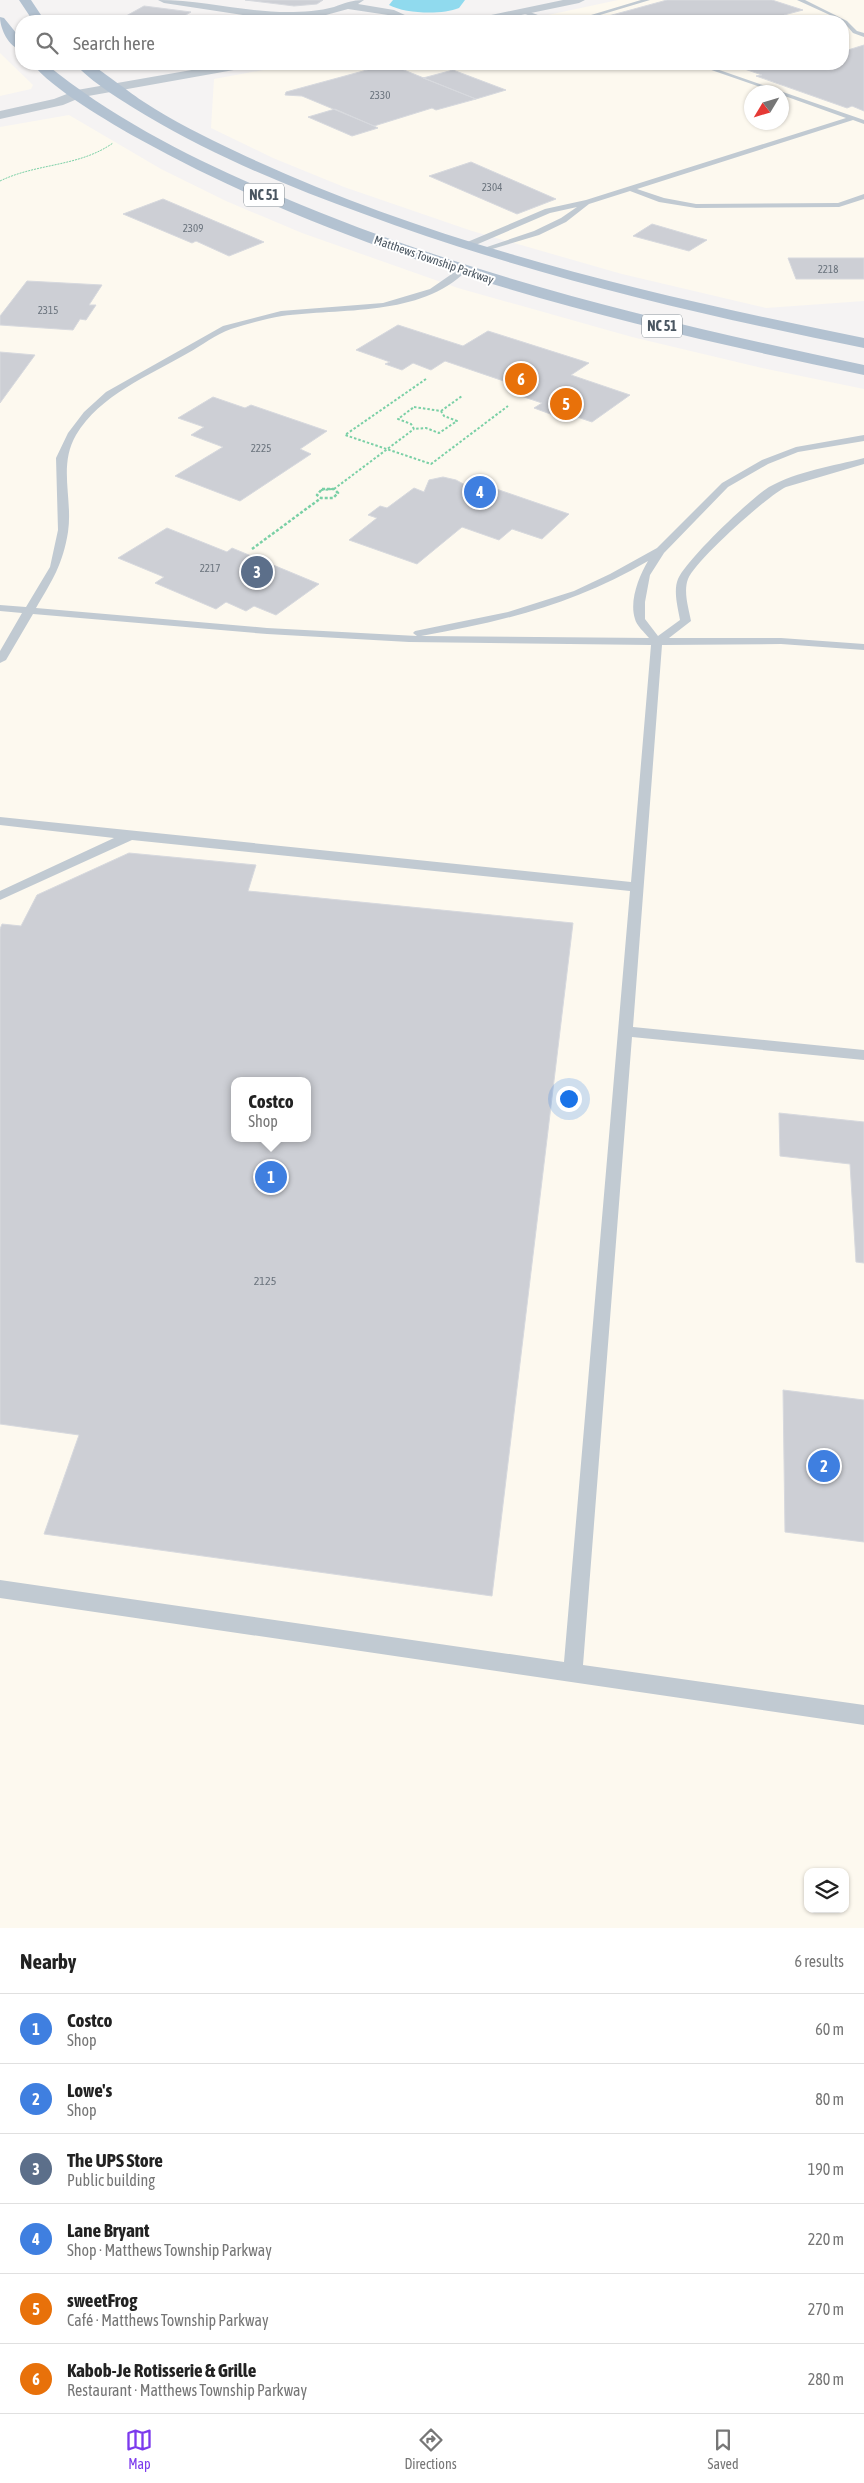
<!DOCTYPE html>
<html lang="en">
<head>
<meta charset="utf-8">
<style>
	:root { --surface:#fff; --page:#f6f6f6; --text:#222; --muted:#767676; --line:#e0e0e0; --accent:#7c3aed }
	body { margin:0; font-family:"Asap Condensed",sans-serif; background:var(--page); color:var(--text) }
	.controls { position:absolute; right:15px; bottom:15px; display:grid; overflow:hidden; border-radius:10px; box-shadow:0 1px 4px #0004 }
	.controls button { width:45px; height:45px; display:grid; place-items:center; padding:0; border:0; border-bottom:1px solid var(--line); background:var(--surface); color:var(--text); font:25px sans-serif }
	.compass { position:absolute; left:744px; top:85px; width:45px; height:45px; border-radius:50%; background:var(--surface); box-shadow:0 1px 4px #0004; rotate:232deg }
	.you { position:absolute; left:568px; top:1098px; width:18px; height:18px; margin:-12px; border:4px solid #fff; border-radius:50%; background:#1a73e8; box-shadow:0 0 0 8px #1a73e833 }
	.badge { display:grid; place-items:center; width:32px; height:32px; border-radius:50%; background:var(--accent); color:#fff; font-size:16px; font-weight:700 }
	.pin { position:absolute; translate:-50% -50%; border:2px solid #fff; box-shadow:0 1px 5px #0006 }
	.popup { position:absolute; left:231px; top:1077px; width:80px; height:65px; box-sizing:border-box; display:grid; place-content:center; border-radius:10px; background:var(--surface); filter:drop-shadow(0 1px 4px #0005); font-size:16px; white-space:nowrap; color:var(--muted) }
	.popup b { font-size:19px; color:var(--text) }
	.popup::after { content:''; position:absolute; left:50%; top:100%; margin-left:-10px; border:10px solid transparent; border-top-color:var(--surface) }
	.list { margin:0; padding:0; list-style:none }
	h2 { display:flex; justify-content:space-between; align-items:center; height:65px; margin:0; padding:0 20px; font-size:21px }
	h2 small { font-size:16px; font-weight:400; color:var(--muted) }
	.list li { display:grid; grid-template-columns:32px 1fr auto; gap:15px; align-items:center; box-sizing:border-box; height:70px; padding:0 20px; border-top:1px solid var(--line) }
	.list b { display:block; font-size:19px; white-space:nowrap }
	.list p { margin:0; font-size:16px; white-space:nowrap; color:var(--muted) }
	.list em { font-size:16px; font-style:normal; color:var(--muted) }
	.icon { flex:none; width:28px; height:28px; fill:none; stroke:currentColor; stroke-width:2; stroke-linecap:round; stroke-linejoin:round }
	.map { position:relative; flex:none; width:864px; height:1928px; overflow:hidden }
	.search { position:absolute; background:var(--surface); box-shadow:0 1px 4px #0004; left:15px; right:15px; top:15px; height:55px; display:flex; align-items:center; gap:12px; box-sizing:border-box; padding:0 18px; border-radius:20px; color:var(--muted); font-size:19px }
	.sheet { height:485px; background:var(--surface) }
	nav { display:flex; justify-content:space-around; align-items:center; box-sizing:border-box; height:70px; border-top:1px solid var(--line); background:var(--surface); font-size:14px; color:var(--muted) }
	nav a { display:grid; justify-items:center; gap:2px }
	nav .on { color:var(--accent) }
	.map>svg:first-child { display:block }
	.commercial { fill:#fdf9ef; fill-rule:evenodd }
	.water { fill:#90daee }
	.building { fill:#cdcfd5; stroke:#d7d9de; fill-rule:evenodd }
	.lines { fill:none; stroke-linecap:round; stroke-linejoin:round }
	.path-far2 { stroke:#7ad0a6; stroke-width:1; stroke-dasharray:2 1; stroke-linecap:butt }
	.path-far1 { stroke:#7ad0a6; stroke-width:2; stroke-dasharray:2.5 2; stroke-linecap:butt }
	.path { stroke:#7ad0a6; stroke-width:2.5; stroke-dasharray:3 2; stroke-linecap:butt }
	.service { fill:#c1cad2; fill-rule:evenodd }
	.minor { fill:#c1cad2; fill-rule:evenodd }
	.tertiary { fill:#c1cad2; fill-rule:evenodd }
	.primary { fill:#b3c2d1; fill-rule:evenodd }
	.labels { text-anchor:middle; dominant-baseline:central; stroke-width:4; stroke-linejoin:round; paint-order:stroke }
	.far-number-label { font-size:11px; fill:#6b747e }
	.far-street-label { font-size:12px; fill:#4a5661; stroke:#fff }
	.number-label { font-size:12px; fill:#6b747e }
	.shield { fill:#fff; stroke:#808990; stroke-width:1 }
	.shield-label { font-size:14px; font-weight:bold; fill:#4a5661 }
</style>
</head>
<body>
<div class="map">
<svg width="864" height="1928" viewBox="0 0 864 1928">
	<rect width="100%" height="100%" fill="#f5f3f3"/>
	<path class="commercial" d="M618,0H864V301L766,308L622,274L472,231L344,187L273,158L211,128L214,79L296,64H843V21H520ZM752,92H782V122H752Z
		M0,53L33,85L31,89L0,96Z
		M69,115L161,169L226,201L302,233L458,288L632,337L762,368L864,389V1928H0V127ZM235,1081H307V1138H235ZM808,1872H845V1909H808Z"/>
	<path class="water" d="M393,0H465L459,8C442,15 406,14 389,5Z"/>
	<path class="building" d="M245,0H323L317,4L294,6Z
		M667,0H772L803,10L784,15L802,21H611L601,18Z
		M144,6L191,12L179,19L190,21H117Z
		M864,45V111L852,106L847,108L756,76L762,75L730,64H843V48L848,50Z
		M389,64L476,99L436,110L432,108L374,126L302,96L285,95L286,92Z
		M453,70L506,90L476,99L423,78Z
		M335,109L374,126L378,128L352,136L308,117Z
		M471,162L556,199L517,214L429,176Z
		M163,199L264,242L229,256L196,241L192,243L123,214Z
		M652,224L707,240L689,251L633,236Z
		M788,258H864V279H796Z
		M27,281L102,285L89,305H96L86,320L80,319L73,330L0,325V316Z
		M398,325L463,346L488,331L589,363L571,375L630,395L592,422L559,411L553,415L534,408L542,403L521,396L530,390L445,361L431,370L413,363L402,370L385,364L390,362L356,350Z
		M0,352L35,355L0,403Z
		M213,397L245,408L251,405L327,431L300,449L311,454L240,501L175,476L223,447L191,435L204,427L178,418Z
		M443,477L456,480L467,486L473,481L569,514L542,539L512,529L499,540L462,527L417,564L349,540L377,518L368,515L380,506L387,508L414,488L424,492L429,480Z
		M167,528L227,552L232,548L319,584L276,615L254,606L246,611L226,602L216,609L155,583L164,577L118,558Z
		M129,853L256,865L248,891L573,923L492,1596L44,1534L79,1435L0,1424V929L2,924L21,926L37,895ZM235,1081H307V1138H235Z
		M779,1113L864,1122V1263L856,1262L850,1164L780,1156Z
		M783,1390L864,1400V1542L785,1532Z"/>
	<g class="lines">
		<path class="path-far2" d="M434,21L455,17
			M0,181C37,163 79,167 113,143"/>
		<path class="path-far1" d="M426,379L345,435L431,464L508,406
			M414,407L441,411L444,416L457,421L439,433L426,428L414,429L411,424L398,419Z
			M441,411L462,396
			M334,489L414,429
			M321,490L334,489"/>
		<path class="path" d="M322,489H334L338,493L333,498H321L317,495Z
			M252,549L321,498"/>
		<path class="service" d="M641,0H650L580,21H571Z
			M797,0H805L847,21L857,31L864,33V37L853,33L843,21Z
			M524,10L552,20L553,21H545L522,13Z
			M694,64H702L864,120V124L853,120L637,189L664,198L696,204L838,203L864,194V199L839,207L696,208L659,202L630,191L589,204L566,222L539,235L482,252L478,250L534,231L561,218L577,207L550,213L471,247H465V243L545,209L586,200L846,118L782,95V92H775Z
			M459,269L466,271C421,317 340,308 282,316C265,319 247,324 231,329C216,334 201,346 188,353C148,376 100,395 76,435C58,466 73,499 68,532C63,564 52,581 36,608L267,628L417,636L413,633L415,631L508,612L574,591L610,574L657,548L722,483L762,460L796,447L864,435V441L798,452L768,464L728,487L664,553L650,575L645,602V619L658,636L680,620C678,608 673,591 678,579C687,559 750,499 769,487C798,471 833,466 864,458V464L786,487C767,496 696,560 688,579C683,592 689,609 691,621L669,638H781L864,644V650L781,644L662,645L633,1027L864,1050V1060L632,1037L583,1665L864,1705V1725L0,1598V1580L564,1662L630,891L132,840L0,900V891L114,838L0,825V817L631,882L651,645L409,642L267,634L33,614L6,660L0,663V651L22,613L0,611V605L26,607L50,567L58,530L56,458L68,433L84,412L106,392L223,326L281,311L383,303L430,289ZM648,561C639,576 629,601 635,619C636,625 645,633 649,638L421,636C502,622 577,603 648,561Z"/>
		<path class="minor" d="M158,0C202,0 245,12 288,12C303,12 320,11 334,7C345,3 352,0 364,0L358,4L394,10L418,21H403L388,15L348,9L315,18H263L164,3Z
			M563,0H585L579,3L492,21H471L477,18Z
			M226,64H251L245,68L77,98L71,94L77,90Z"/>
		<path class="tertiary" d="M77,90L82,91L84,94L82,97L63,105L0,119V111L54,99Z"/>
		<path class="primary" d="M19,0H31L45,21H33Z
			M0,17L4,18L21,39V50C9,47 0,29 0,17Z
			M33,64H46C116,121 197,161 280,196C467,276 665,323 864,365V375C615,323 363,263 139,139C112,124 49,87 33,64Z
			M76,64C80,64 85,63 89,64C95,65 134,96 144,102C173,121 205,137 237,152C434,245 651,295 864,338V348C695,314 526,274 364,214C289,187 216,157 147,116C129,105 87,80 76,64Z"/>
	</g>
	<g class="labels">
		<g class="far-number-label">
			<text x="380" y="95">2330</text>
			<text x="492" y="187">2304</text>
			<text x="193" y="228">2309</text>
			<text x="828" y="269">2218</text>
			<text x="48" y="310">2315</text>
			<text x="261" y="448">2225</text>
			<text x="210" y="568">2217</text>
		</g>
		<g class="far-street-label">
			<text transform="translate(434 260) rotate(19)">Matthews Township Parkway</text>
		</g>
		<g class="number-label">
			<text x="265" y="1281">2125</text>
		</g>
		<g class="shield">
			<rect x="244" y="183.5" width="40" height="23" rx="4"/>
			<rect x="642" y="314.5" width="40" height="23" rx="4"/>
		</g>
		<g class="shield-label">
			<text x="264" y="195">NC 51</text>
			<text x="662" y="326">NC 51</text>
		</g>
	</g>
</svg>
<div class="controls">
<button><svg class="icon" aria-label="layers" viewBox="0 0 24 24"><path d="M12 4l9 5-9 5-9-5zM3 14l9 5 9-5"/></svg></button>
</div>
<svg class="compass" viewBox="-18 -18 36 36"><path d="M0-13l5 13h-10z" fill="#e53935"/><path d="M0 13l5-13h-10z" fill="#767676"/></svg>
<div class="you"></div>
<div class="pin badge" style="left:271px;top:1177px;background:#3f7fe0">1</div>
<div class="popup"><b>Costco</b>Shop</div>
<div class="pin badge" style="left:824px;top:1466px;background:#3f7fe0">2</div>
<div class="pin badge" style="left:257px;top:572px;background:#5c6f8a">3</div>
<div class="pin badge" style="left:480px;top:492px;background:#3f7fe0">4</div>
<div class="pin badge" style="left:566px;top:404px;background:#e8710a">5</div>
<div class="pin badge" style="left:521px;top:379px;background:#e8710a">6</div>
<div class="search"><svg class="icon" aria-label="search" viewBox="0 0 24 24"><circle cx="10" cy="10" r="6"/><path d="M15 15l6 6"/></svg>Search here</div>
</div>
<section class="sheet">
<h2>Nearby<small>6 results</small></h2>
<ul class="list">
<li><span class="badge" style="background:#3f7fe0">1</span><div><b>Costco</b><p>Shop</p></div><em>60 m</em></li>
<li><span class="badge" style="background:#3f7fe0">2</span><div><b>Lowe's</b><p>Shop</p></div><em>80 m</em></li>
<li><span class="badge" style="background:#5c6f8a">3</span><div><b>The UPS Store</b><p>Public building</p></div><em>190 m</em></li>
<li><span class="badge" style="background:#3f7fe0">4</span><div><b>Lane Bryant</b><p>Shop · Matthews Township Parkway</p></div><em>220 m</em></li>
<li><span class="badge" style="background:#e8710a">5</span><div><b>sweetFrog</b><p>Café · Matthews Township Parkway</p></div><em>270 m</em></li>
<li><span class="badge" style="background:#e8710a">6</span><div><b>Kabob-Je Rotisserie &amp; Grille</b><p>Restaurant · Matthews Township Parkway</p></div><em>280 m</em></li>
</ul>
</section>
<nav>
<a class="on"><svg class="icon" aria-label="map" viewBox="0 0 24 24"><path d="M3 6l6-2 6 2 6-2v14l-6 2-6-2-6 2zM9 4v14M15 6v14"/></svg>Map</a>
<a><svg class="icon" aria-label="directions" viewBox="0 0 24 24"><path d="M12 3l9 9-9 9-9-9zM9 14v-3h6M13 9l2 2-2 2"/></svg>Directions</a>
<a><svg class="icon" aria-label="saved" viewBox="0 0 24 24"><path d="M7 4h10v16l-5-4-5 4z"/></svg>Saved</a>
</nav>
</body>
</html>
